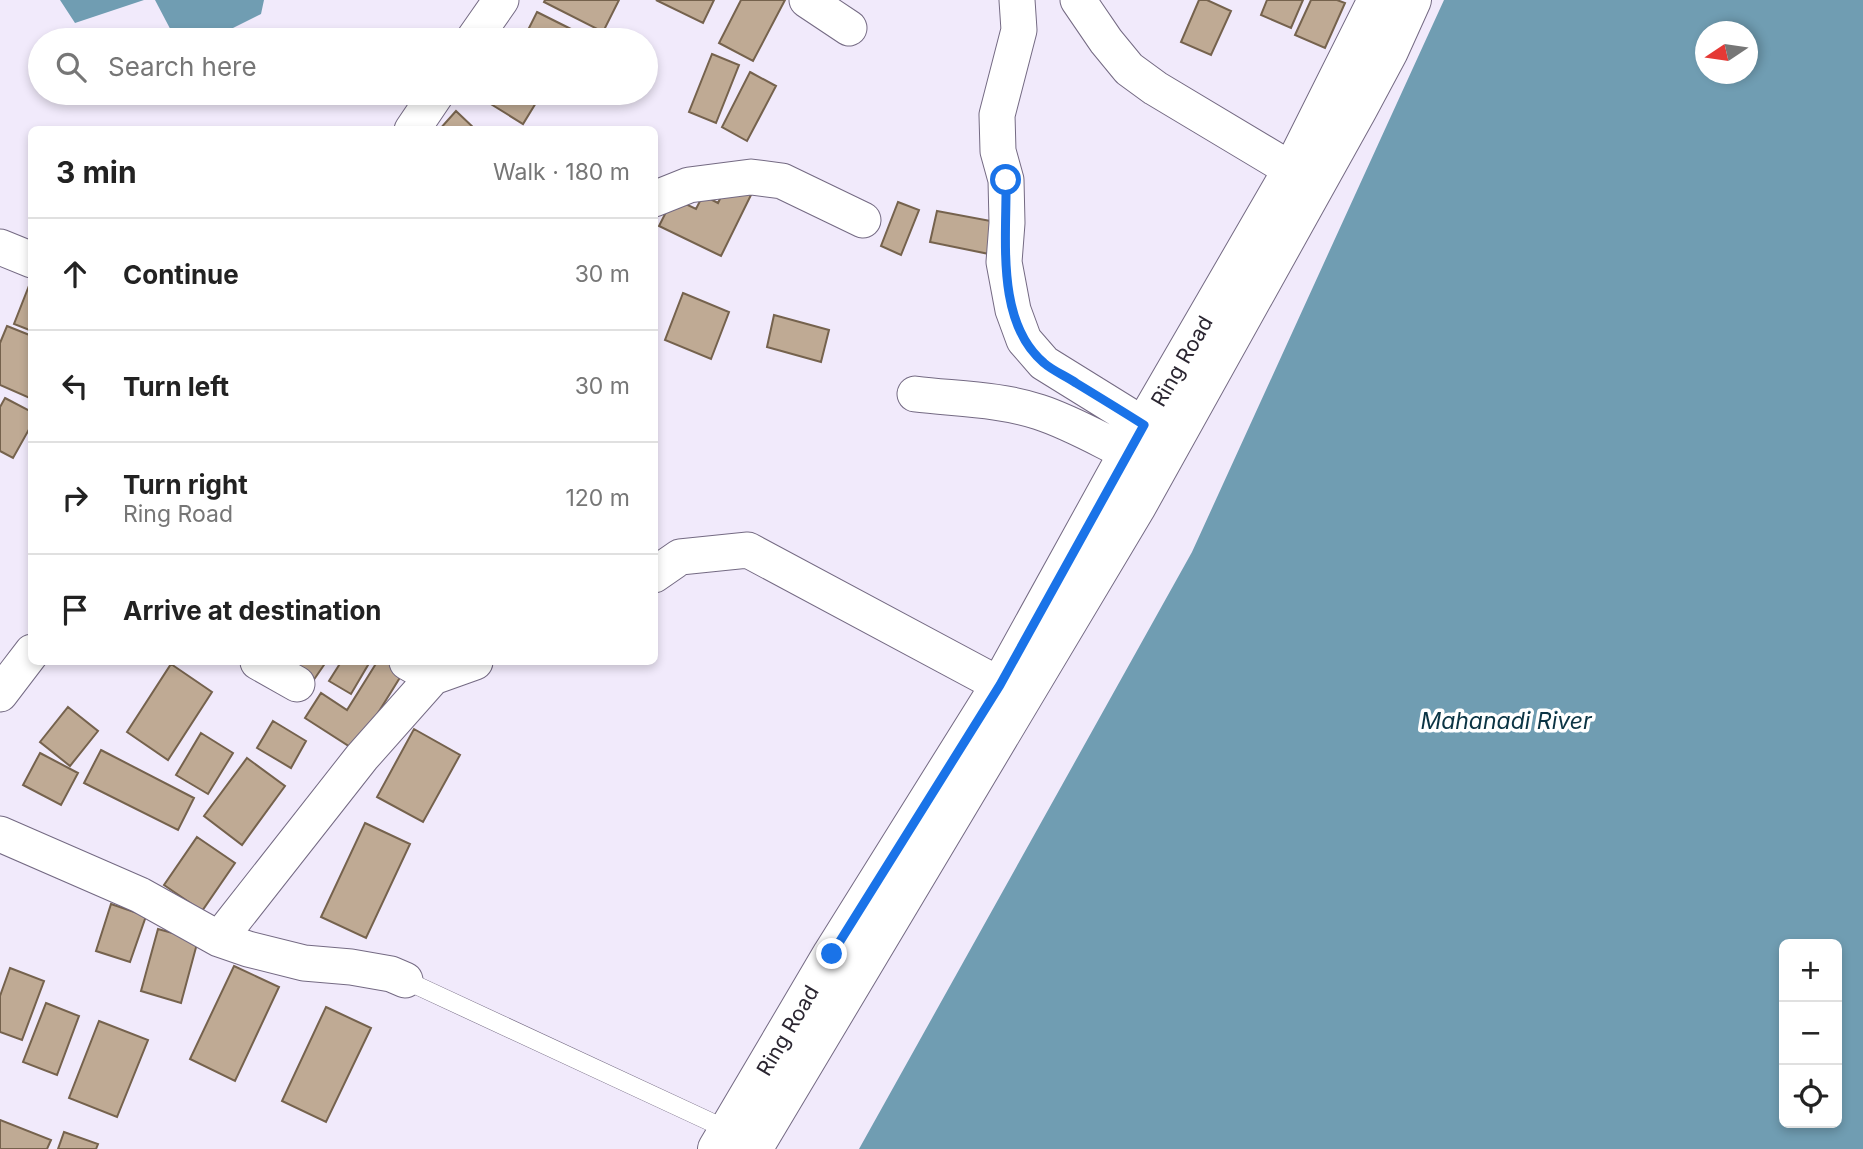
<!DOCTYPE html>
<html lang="en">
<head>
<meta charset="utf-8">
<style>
	:root { --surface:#fff; --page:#f6f6f6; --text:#222; --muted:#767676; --line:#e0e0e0 }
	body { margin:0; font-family:Inter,sans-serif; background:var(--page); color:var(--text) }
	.controls { position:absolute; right:21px; bottom:21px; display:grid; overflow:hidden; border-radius:10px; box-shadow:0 4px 10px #0003 }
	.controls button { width:63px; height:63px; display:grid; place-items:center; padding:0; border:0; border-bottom:2px solid var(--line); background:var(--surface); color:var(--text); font:35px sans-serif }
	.compass { position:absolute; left:1695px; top:21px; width:63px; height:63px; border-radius:50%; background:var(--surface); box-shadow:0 4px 10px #0003; rotate:257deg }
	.stop { position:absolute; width:21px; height:21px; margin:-16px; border:5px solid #1a73e8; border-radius:50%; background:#fff }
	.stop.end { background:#1a73e8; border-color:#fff; box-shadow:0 2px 7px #0008 }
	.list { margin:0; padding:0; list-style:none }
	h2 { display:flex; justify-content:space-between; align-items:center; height:91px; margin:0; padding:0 28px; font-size:30px }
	h2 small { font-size:23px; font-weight:400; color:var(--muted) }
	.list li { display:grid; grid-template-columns:46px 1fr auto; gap:21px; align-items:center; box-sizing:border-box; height:112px; padding:0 28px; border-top:2px solid var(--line) }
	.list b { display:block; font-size:26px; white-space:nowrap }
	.list p { margin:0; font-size:23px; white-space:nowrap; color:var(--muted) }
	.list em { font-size:23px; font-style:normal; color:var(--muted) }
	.icon { flex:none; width:38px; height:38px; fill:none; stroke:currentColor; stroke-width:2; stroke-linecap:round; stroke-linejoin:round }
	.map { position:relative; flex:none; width:1863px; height:1149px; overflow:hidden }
	.search { position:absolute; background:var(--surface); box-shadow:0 4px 10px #0003; left:28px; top:28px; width:630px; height:77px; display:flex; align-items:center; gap:18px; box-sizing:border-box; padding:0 24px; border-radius:38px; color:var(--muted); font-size:26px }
	.panel { position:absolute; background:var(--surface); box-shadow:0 4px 10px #0003; left:28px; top:126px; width:630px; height:539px; border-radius:10px }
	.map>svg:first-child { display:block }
	.water { fill:#709db2; fill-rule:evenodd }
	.building { fill:#bfaa94; stroke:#75624d; stroke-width:2 }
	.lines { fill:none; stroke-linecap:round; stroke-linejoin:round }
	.lane-casing { stroke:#746a83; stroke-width:19 }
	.street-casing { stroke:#746a83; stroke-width:37 }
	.secondary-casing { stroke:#746a83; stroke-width:40 }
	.lane { stroke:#fff; stroke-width:18 }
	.street { stroke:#fff; stroke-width:35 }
	.secondary { stroke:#fff; stroke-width:38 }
	.route { stroke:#1a73e8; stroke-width:9 }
	.labels { text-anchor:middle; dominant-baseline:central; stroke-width:7; stroke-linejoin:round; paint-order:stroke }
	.street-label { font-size:21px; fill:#2b2631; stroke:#fff }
	.water-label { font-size:23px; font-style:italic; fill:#0b3444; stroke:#fff }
</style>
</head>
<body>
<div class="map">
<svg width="1863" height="1149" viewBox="0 0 1863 1149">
	<rect width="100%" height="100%" fill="#f1eafb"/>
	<path class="water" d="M60,0H144L75,23Z
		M155,0H264L261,14L209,40H176Z
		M1444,0H1863V1149H859L1192,552ZM1706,32H1748V74H1706ZM1784,944H1837V1123H1784Z"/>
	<path class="building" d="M545,0H619L603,32L544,2Z
		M656,0H714L703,23Z
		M741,0H785L753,61L719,43Z
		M1199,0H1207L1231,11L1211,55L1181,42Z
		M1267,0H1303L1291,28L1261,15Z
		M1311,0H1337L1345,3L1325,48L1295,35Z
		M537,12L593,40H523Z
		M712,54L739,65L716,123L689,112Z
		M750,72L776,86L747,141L722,127Z
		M473,93H542L523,124Z
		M456,111L476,130H439Z
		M727,184L751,195L721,256L659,226L673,198L696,209L703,195L718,203Z
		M898,202L919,210L901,255L881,246Z
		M937,211L996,222L989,254L930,242Z
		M32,278V331L14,324Z
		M683,293L729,312L711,359L665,340Z
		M774,315L829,330L821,362L767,347Z
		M7,326L32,336V399L0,385V343Z
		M5,398L32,412V424L13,458L0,451V407Z
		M283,662H326L313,681Z
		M341,662H363L368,665L351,694L329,681Z
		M377,662H389L404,671L355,750L305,718L321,693L347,710Z
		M171,664L212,692L168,760L127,732Z
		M68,707L98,731L70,766L40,742Z
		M273,721L306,741L291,768L257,748Z
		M414,729L460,755L423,822L377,797Z
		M201,733L233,753L208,794L176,775Z
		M101,750L194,798L178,830L84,783Z
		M40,753L78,773L61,805L23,785Z
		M247,758L285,786L242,845L204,816Z
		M365,823L410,844L366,938L321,917Z
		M197,837L235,863L202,911L164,885Z
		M111,904L146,916L130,962L96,951Z
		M158,929L198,940L181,1003L141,991Z
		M234,966L279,987L235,1081L190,1059Z
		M10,968L44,981L22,1040L0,1032V996Z
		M46,1003L79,1016L57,1075L23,1062Z
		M326,1007L371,1028L326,1122L282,1101Z
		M99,1021L148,1040L117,1117L69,1098Z
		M0,1120L51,1140L47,1149H0Z
		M64,1132L98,1144L96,1149H58Z"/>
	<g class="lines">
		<g class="lane-casing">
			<path id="lane" d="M405,980L728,1130"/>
		</g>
		<g class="street-casing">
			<path id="street" d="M807,0L849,28
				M1017,0L1019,30L997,115L998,151L1006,180L1007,223L1004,262L1013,310L1024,340L1044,363L1144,425
				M1078,0L1106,41L1129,69L1155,88L1292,170
				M473,40L501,0
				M412,130L437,93
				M654,199L689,185L751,177L782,181L863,220
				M0,247L32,260
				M915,394C956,399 1000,399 1039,412C1070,422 1099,439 1128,453
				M654,575L680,557L748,550L1000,685
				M258,662L297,684
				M433,677L475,662
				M0,694L32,652
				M0,834L140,895L219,939L248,949L304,963L351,967L391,974L405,980
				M219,939L362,757L433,677L407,662"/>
		</g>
		<g class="secondary-casing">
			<g id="secondary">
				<path id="s1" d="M717,1149L832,954L1000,685L1128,453L1292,170L1377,0"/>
				<path d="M753,1149L1137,506L1358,109L1389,51L1412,0"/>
			</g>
		</g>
		<use href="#lane" class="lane"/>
		<use href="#street" class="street"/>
		<use href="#secondary" class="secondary"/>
	</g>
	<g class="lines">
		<path class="route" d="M832,954L1000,685L1144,425C1122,411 1099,397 1076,383C1066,376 1053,371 1044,363C995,322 1007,237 1006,180"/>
	</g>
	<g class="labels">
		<g class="street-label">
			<text stroke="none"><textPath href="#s1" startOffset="915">Ring Road</textPath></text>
			<text stroke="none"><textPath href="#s1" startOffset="138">Ring Road</textPath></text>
		</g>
		<g class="water-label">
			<text x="1506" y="721">Mahanadi River</text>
		</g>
	</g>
</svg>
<div class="controls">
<button>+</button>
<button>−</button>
<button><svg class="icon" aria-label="locate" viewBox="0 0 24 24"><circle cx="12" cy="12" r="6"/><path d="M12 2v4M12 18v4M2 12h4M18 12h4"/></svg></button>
</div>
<svg class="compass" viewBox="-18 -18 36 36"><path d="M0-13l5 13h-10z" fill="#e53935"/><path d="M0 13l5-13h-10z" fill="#767676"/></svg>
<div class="stop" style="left:1006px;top:180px"></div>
<div class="stop end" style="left:832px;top:954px"></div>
<div class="search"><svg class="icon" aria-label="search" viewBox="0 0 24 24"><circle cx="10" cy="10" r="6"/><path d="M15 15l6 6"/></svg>Search here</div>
<section class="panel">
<h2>3 min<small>Walk · 180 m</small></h2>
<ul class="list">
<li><svg class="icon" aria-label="ahead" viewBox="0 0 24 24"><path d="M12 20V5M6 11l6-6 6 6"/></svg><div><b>Continue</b></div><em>30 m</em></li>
<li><svg class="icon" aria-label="left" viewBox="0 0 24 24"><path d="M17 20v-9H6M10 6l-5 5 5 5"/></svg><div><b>Turn left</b></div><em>30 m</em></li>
<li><svg class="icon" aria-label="right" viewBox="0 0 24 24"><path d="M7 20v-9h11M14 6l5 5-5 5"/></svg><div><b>Turn right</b><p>Ring Road</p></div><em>120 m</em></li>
<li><svg class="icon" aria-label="arrive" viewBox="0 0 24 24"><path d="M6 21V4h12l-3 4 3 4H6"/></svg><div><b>Arrive at destination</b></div></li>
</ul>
</section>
</div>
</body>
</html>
